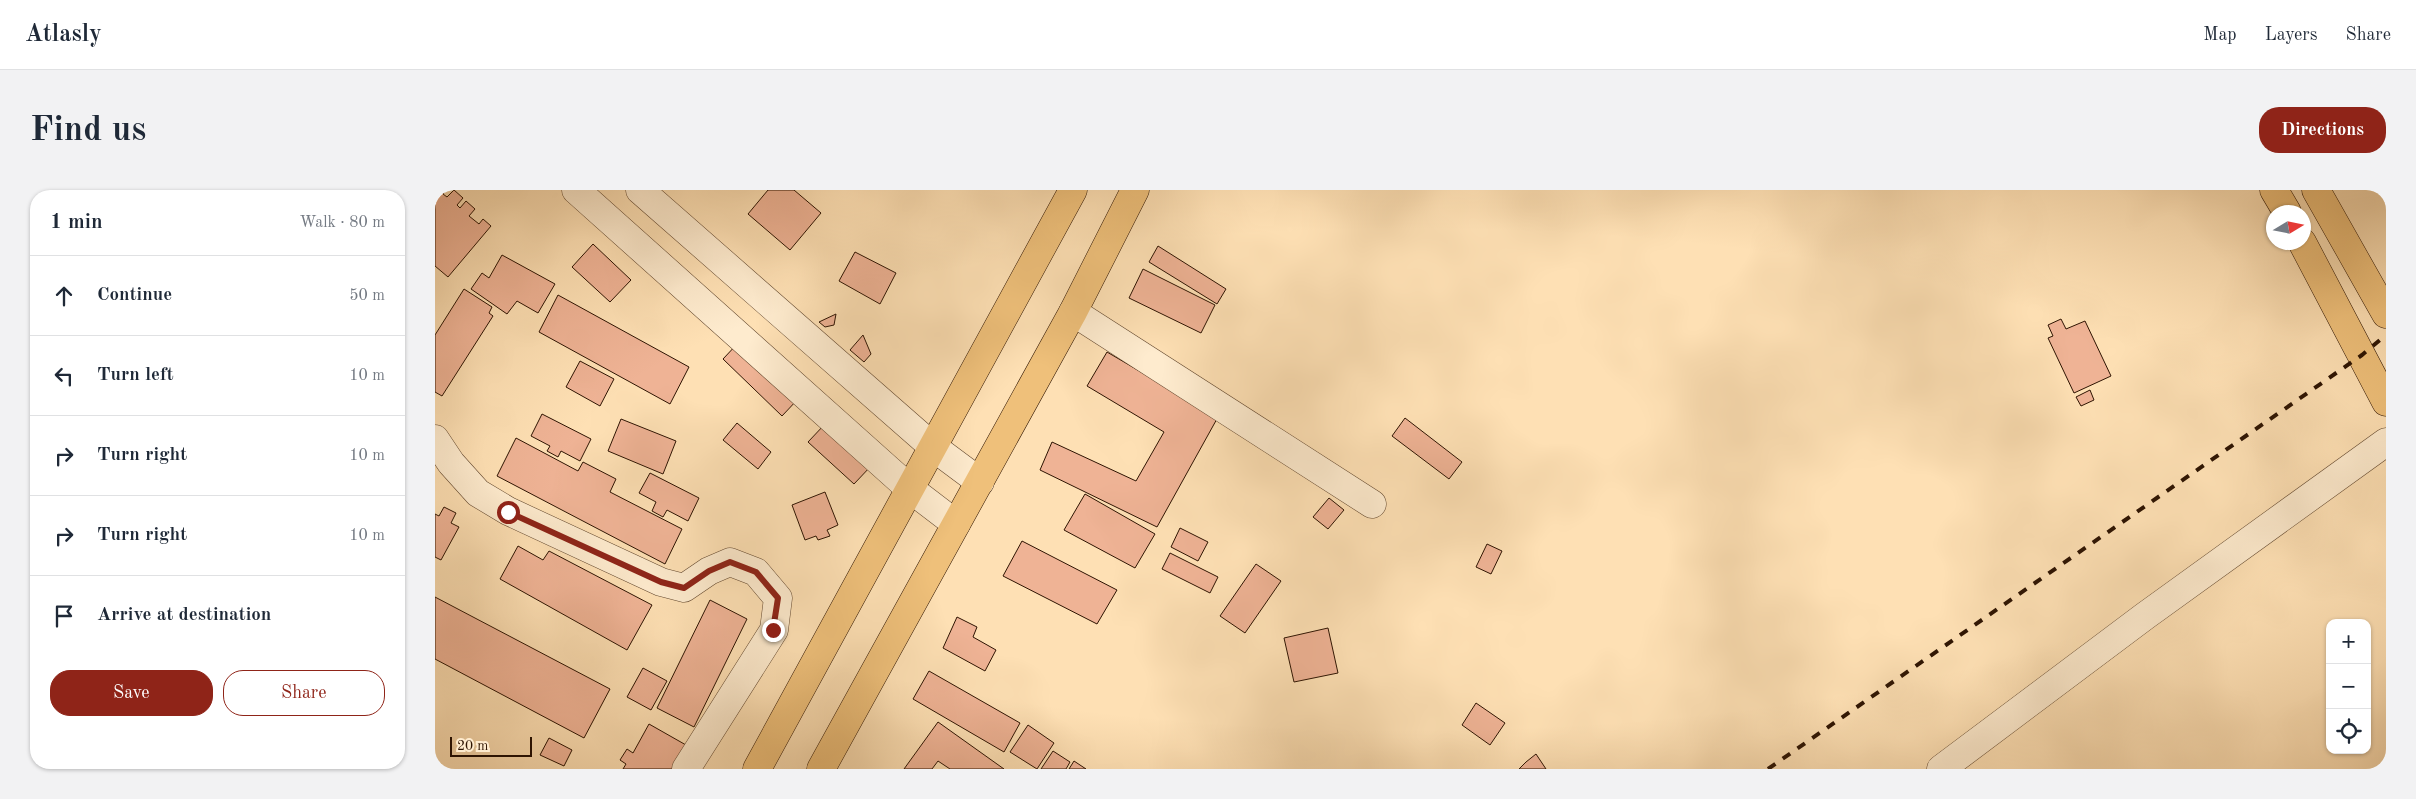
<!DOCTYPE html>
<html lang="en">
<head>
<meta charset="utf-8">
<style>
	:root { --surface:#fff; --page:#f2f2f3; --text:#1f2937; --muted:#747a83; --line:#e0e1e3; --accent:#8f2418 }
	body { margin:0; font-family:"Old Standard TT",serif; background:var(--page); color:var(--text) }
	.controls { position:absolute; right:15px; bottom:15px; display:grid; overflow:hidden; border-radius:10px; box-shadow:0 1px 4px #0004 }
	.controls button { width:45px; height:45px; display:grid; place-items:center; padding:0; border:0; border-bottom:1px solid var(--line); background:var(--surface); color:var(--text); font:25px sans-serif }
	.compass { position:absolute; left:1831px; top:15px; width:45px; height:45px; border-radius:50%; background:var(--surface); box-shadow:0 1px 4px #0004; rotate:80deg }
	.scale { position:absolute; left:15px; bottom:12px; width:82px; box-sizing:border-box; padding-left:5px; border:2px solid #2e1402; border-top:0; font-size:14px; line-height:18px; white-space:nowrap; color:#2e1402; -webkit-text-stroke:4px #feebce; paint-order:stroke }
	.stop { position:absolute; width:15px; height:15px; margin:-11px; border:4px solid #8f2418; border-radius:50%; background:#fff }
	.stop.end { background:#8f2418; border-color:#fff; box-shadow:0 1px 5px #0008 }
	.list { margin:0; padding:0; list-style:none }
	h2 { display:flex; justify-content:space-between; align-items:center; height:65px; margin:0; padding:0 20px; font-size:21px }
	h2 small { font-size:16px; font-weight:400; color:var(--muted) }
	.list li { display:grid; grid-template-columns:32px 1fr auto; gap:15px; align-items:center; box-sizing:border-box; height:80px; padding:0 20px; border-top:1px solid var(--line) }
	.list b { display:block; font-size:19px; white-space:nowrap }
	.list em { font-size:16px; font-style:normal; color:var(--muted) }
	.actions { display:flex; gap:10px; padding:15px 20px }
	.actions a { flex:1; padding:11px 0; border:1px solid var(--accent); border-radius:20px; text-align:center; font-size:18px; color:var(--accent) }
	.actions .main { background:var(--accent); color:#fff }
	.icon { flex:none; width:28px; height:28px; fill:none; stroke:currentColor; stroke-width:2; stroke-linecap:round; stroke-linejoin:round }
	.map { position:relative; flex:none; width:1951px; height:579px; overflow:hidden; border-radius:20px }
	header { display:flex; align-items:center; gap:30px; box-sizing:border-box; height:70px; padding:0 25px; background:var(--surface); border-bottom:1px solid var(--line) }
	header strong { font-size:24px }
	nav { display:flex; gap:28px; margin-inline-start:auto; font-size:18px }
	.intro { display:flex; align-items:center; justify-content:space-between; box-sizing:border-box; height:120px; padding:0 30px }
	h1 { margin:0; font-size:35px }
	.button { padding:12px 22px; border-radius:20px; background:var(--accent); color:#fff; font-size:18px; font-weight:700 }
	main { display:flex; gap:30px; padding:0 30px }
	aside { flex:1; background:var(--surface); border-radius:20px; box-shadow:0 1px 4px #0004 }
	.map>svg:first-child { display:block }
	.building { fill:#efb395; stroke:#2e1402 }
	.lines { fill:none; stroke-linecap:round; stroke-linejoin:round }
	.minor-casing { stroke:#62472e; stroke-width:29 }
	.major-casing { stroke:#2e1402; stroke-width:29 }
	.minor { stroke:#feebce; stroke-width:28 }
	.major { stroke:#efc07a; stroke-width:28 }
	.rail { stroke:#2e1402; stroke-width:4; stroke-dasharray:9 9; stroke-linecap:butt }
	.route { stroke:#8f2418; stroke-width:6 }
</style>
</head>
<body>
<header>
<strong>Atlasly</strong>
<nav><a>Map</a><a>Layers</a><a>Share</a></nav>
</header>
<div class="intro"><h1>Find us</h1><a class="button">Directions</a></div>
<main>
<aside>
<h2>1 min<small>Walk · 80 m</small></h2>
<ul class="list">
<li><svg class="icon" aria-label="ahead" viewBox="0 0 24 24"><path d="M12 20V5M6 11l6-6 6 6"/></svg><div><b>Continue</b></div><em>50 m</em></li>
<li><svg class="icon" aria-label="left" viewBox="0 0 24 24"><path d="M17 20v-9H6M10 6l-5 5 5 5"/></svg><div><b>Turn left</b></div><em>10 m</em></li>
<li><svg class="icon" aria-label="right" viewBox="0 0 24 24"><path d="M7 20v-9h11M14 6l5 5-5 5"/></svg><div><b>Turn right</b></div><em>10 m</em></li>
<li><svg class="icon" aria-label="right" viewBox="0 0 24 24"><path d="M7 20v-9h11M14 6l5 5-5 5"/></svg><div><b>Turn right</b></div><em>10 m</em></li>
<li><svg class="icon" aria-label="arrive" viewBox="0 0 24 24"><path d="M6 21V4h12l-3 4 3 4H6"/></svg><div><b>Arrive at destination</b></div></li>
</ul>
<div class="actions"><a class="main">Save</a><a>Share</a></div>
</aside>
<div class="map">
<svg width="1951" height="579" viewBox="0 0 1951 579">
	<rect width="100%" height="100%" fill="#fee0b4"/>
	<filter id="stains"><feTurbulence type="fractalNoise" baseFrequency=".004" numOctaves="4"/><feColorMatrix values="0 0 0 0 .2 0 0 0 0 .09 0 0 0 0 .02 0 0 0 .5 -.17"/></filter>
	<radialGradient id="worn" r=".72"><stop offset=".6" stop-color="#630" stop-opacity="0"/><stop offset="1" stop-color="#630" stop-opacity=".3"/></radialGradient>
	<path class="building" d="M0,0H11L8,4L12,7L19,0L28,8L22,15L25,18L31,11L40,19L34,26L44,34L48,29L56,36L13,87L0,76Z
		M333,0H359L386,23L355,60L313,24Z
		M158,54L196,90L175,112L137,77Z
		M723,56L791,99L782,114L714,72Z
		M420,62L461,83L445,114L404,91Z
		M67,65L120,94L103,123L82,111L72,124L36,99L47,83L54,88Z
		M708,79L780,115L766,143L694,108Z
		M29,99L57,117L54,123L58,126L7,206L0,202V145Z
		M123,105L254,177L235,214L104,142Z
		M401,124L399,135L390,137L384,132Z
		M1626,129L1631,139L1650,131L1676,186L1639,203L1613,148L1618,146L1613,135Z
		M428,145L436,164L429,172L415,160Z
		M304,152L363,209L347,226L288,169Z
		M672,162L783,227L722,337L605,280L617,252L701,291L729,242L652,196Z
		M145,171L179,189L165,216L131,197Z
		M1655,200L1659,210L1646,216L1641,207Z
		M107,224L156,249L145,271L126,261L123,267L112,261L115,256L96,246Z
		M970,228L1027,272L1014,289L957,246Z
		M186,229L241,251L228,284L173,261Z
		M302,233L336,262L323,279L288,250Z
		M390,234L436,276L419,294L373,252Z
		M81,248L143,281L148,272L181,289L175,302L247,339L230,374L62,286Z
		M215,283L264,308L253,331L232,320L228,327L217,321L221,312L204,303Z
		M390,302L403,335L392,340L395,346L383,350L381,346L370,350L357,315Z
		M650,304L720,344L700,378L629,340Z
		M894,308L909,320L893,339L878,327Z
		M9,317L21,323L16,333L24,337L6,370L0,367V324L4,326Z
		M745,338L773,352L763,371L736,357Z
		M587,351L682,400L662,434L568,386Z
		M1052,354L1067,361L1056,384L1041,377Z
		M83,356L108,370L114,361L217,415L192,460L65,389Z
		M735,363L783,387L775,403L727,379Z
		M821,374L846,391L810,443L785,426Z
		M0,407L175,499L149,548L0,469Z
		M275,410L312,429L259,537L222,518Z
		M522,427L542,437L538,447L561,460L550,481L508,458Z
		M893,438L903,483L859,492L849,448Z
		M208,478L232,491L216,520L192,507Z
		M494,481L585,533L569,562L478,509Z
		M1041,513L1070,533L1055,555L1027,535Z
		M503,532L569,579H515L503,571L497,579H469Z
		M214,534L251,555L238,579H188L191,574L185,570L192,559L198,563Z
		M593,535L619,553L602,579L575,562Z
		M114,548L137,560L129,576L105,565Z
		M618,561L635,572L631,579H606Z
		M1101,564L1111,579H1084L1091,572Z
		M639,571L651,579H634Z"/>
	<g class="lines">
		<g class="minor-casing">
			<path id="minor" d="M141,0L474,298L521,334
				M205,0L498,257L545,292
				M638,122L937,314
				M0,249L16,273L43,303L73,321L226,392L249,398L274,381L295,372L321,382L343,408L339,440L251,579
				M1506,579L1710,426L1951,252"/>
		</g>
		<g class="major-casing">
			<path id="major" d="M1839,0L1852,22
				M1881,0L1951,124
				M1867,52L1951,212
				M322,579L638,0
				M386,579L638,122L700,0"/>
		</g>
		<use href="#minor" class="minor"/>
		<use href="#major" class="major"/>
		<path class="rail" d="M1333,579L1927,165L1951,145"/>
	</g>
	<g class="lines">
		<path class="route" d="M73,322L226,392L249,398L274,381L295,372L321,382L343,408L338,440"/>
	</g>
	<rect width="100%" height="100%" filter="url(#stains)"/>
	<rect width="100%" height="100%" fill="url(#worn)"/>
</svg>
<div class="controls">
<button>+</button>
<button>−</button>
<button><svg class="icon" aria-label="locate" viewBox="0 0 24 24"><circle cx="12" cy="12" r="6"/><path d="M12 2v4M12 18v4M2 12h4M18 12h4"/></svg></button>
</div>
<svg class="compass" viewBox="-18 -18 36 36"><path d="M0-13l5 13h-10z" fill="#e53935"/><path d="M0 13l5-13h-10z" fill="#747a83"/></svg>
<div class="scale">20 m</div>
<div class="stop" style="left:73px;top:322px"></div>
<div class="stop end" style="left:338px;top:440px"></div>
</div>
</main>
</body>
</html>
